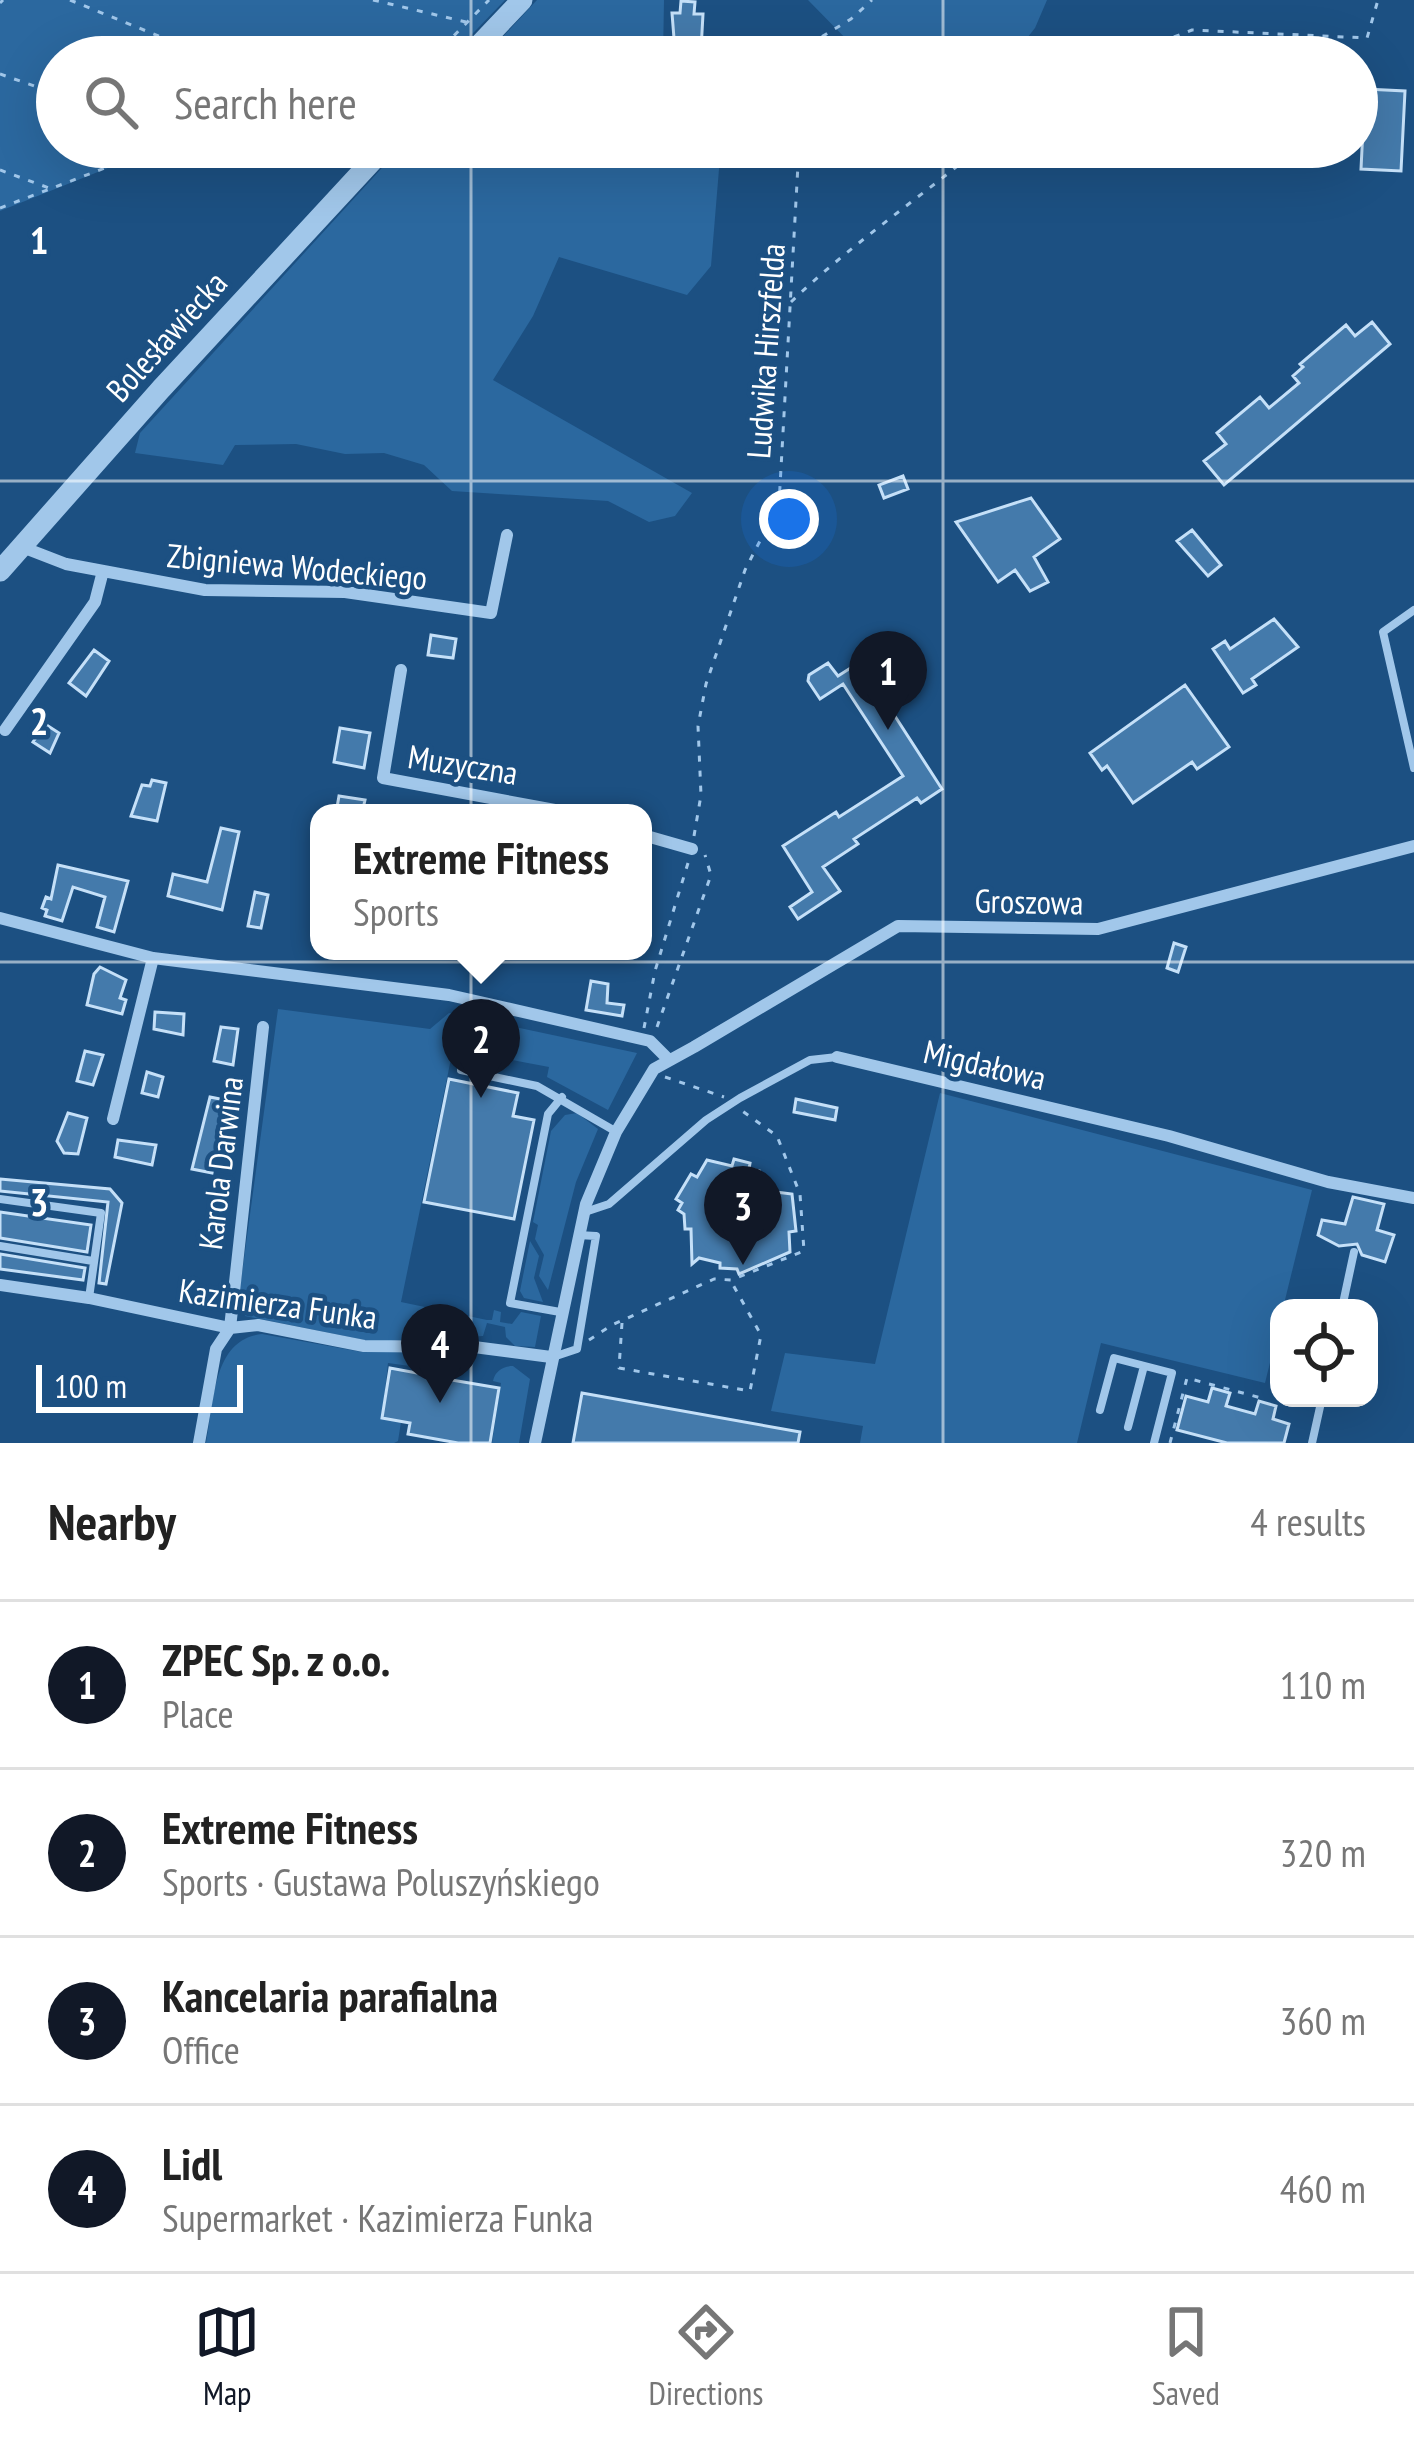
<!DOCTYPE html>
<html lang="en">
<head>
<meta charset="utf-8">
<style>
	:root { --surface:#fff; --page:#f6f6f6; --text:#222; --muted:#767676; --line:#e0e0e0; --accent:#111827 }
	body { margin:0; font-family:"PT Sans Narrow",sans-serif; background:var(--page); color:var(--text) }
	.controls { position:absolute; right:36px; bottom:36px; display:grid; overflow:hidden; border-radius:24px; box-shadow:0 12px 48px #0002 }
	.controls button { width:108px; height:108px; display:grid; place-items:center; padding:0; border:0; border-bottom:3px solid var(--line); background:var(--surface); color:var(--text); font:60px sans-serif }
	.scale { position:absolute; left:36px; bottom:30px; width:207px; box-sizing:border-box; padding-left:12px; border:6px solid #fff; border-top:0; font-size:33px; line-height:42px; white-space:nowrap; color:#fff; -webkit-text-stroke:9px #1c5082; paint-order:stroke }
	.you { position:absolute; left:789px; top:519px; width:42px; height:42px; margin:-30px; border:9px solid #fff; border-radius:50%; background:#1a73e8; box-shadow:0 0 0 18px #1a73e833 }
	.badge { display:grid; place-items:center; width:78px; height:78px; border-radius:50%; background:var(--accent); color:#fff; font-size:39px; font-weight:700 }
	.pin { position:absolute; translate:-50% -99px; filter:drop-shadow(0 3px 6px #0008) }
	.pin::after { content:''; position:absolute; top:63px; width:42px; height:36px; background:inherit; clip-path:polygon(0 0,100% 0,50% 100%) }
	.popup { position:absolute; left:310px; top:804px; width:342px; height:156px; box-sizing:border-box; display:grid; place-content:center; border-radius:24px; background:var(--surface); filter:drop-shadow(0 3px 9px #0005); font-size:39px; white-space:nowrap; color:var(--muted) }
	.popup b { font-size:45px; color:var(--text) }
	.popup::after { content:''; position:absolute; left:50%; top:100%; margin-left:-24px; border:24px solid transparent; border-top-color:var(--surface) }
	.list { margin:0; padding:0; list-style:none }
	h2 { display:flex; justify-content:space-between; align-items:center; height:156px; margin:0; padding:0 48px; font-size:51px }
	h2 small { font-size:39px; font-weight:400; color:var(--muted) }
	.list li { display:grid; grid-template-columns:78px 1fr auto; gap:36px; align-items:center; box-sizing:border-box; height:168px; padding:0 48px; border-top:3px solid var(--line) }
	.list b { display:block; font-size:45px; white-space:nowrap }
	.list p { margin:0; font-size:39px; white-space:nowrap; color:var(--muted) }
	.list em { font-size:39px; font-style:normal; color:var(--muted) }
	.icon { flex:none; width:66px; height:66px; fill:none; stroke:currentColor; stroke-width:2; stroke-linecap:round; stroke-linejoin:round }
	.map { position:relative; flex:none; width:1414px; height:1443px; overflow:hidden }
	.search { position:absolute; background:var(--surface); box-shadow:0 12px 48px #0002; left:36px; right:36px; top:36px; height:132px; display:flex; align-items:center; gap:30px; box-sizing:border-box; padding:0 42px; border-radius:66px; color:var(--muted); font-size:45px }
	.sheet { height:828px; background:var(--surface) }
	nav { display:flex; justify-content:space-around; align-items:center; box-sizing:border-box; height:168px; border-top:3px solid var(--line); background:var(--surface); font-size:33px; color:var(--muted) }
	nav a { display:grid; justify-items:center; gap:6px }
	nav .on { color:var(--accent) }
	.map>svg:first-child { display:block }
	.green { fill:#2b689f }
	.building { fill:#447aab; stroke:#c5e0f8; stroke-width:3 }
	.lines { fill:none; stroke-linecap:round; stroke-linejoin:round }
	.path { stroke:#a1c7ea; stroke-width:3; stroke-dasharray:6 9; stroke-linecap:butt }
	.service { stroke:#a1c7ea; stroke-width:8 }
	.minor { stroke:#a1c7ea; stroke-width:12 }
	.tertiary { stroke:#a1c7ea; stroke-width:21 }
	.grid { fill:none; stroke:#fff; stroke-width:3; stroke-opacity:0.55 }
	.labels { text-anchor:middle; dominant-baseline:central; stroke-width:9; stroke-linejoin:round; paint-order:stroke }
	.street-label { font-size:33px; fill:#fff; stroke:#1c5082 }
	.grid-label { font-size:39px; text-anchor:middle; font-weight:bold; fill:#fff; stroke:#1c5082; stroke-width:9; stroke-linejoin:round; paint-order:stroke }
</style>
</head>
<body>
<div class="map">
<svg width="1414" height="1443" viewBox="0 0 1414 1443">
	<rect width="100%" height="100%" fill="#1c5082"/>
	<path class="green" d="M0,0H505L450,57H57V147H207L128,160L0,211Z
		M537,0H664L663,57H484Z
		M808,0H1047L1035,28L1012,57H910L854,47Z
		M401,147H716L720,157L711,266L687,295L559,257L533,316L493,380L692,493L675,516L649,522L608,501L452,491L424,465L384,453L345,454L296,444L235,445L223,465L135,453L140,433Z
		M278,1009L430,1029L449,1013L637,1053L608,1110L547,1077L549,1067L453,1049L401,1302L487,1320H492L494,1310L501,1312L500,1322L512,1324L521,1312L541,1316L535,1347L515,1346L506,1337L505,1327L487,1323L483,1336L374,1342L245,1316L240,1288Z
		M940,1093L1312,1190L1283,1308H1279V1326L1265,1383L1101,1343L1077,1443H860L863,1426L771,1411L785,1353L875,1364Z
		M577,1113L598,1129L576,1182L548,1290L539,1276L544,1255L535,1239L538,1225L533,1222L551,1131L565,1115Z
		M530,1241L539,1256L534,1278L543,1302L524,1298L520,1291Z
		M262,1334L362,1352L434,1350L475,1357L473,1366L419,1357L417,1367L388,1363L382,1418L401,1422L398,1441L394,1443H206C214,1404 212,1339 262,1334Z
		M513,1366L530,1379L519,1443H492L501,1383L493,1381C495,1371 503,1366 513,1366Z"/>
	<path class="building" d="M681,1L695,2L694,14H703L701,50L694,57H682L675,51L672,13H680Z
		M1365,89L1405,91L1401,171L1361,169Z
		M1372,322L1390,344L1224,485L1204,461L1226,444L1217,433L1260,397L1269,408L1299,383L1293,376L1303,367L1300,364L1346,325L1355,336Z
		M903,476L908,489L884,498L879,485Z
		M1031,498L1060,539L1034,557L1048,582L1030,591L1015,570L998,582L956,522Z
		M1192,530L1221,565L1208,576L1177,541Z
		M1274,619L1298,647L1252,679L1256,685L1243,693L1213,649L1225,641L1230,649Z
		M431,635L456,639L453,658L428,655Z
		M94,650L109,661L86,696L69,683Z
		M860,662L942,789L921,803L917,798L854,839L858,844L823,867L840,891L798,919L790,907L812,892L783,846L836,812L839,817L903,776L843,684L820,699L808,681L809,675L828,663L838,676Z
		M1185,685L1229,747L1197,769L1192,762L1133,803L1107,766L1102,770L1090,753Z
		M45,724L59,733L50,753L33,742Z
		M340,728L370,733L364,768L334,762Z
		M152,780L166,783L157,821L131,816L142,785L150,786Z
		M339,796L365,800L362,813H336Z
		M221,828L239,832L222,910L168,896L173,874L207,882Z
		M58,865L128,881L114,932L97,927L105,897L73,887L62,921L45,916L47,910L42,908L46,897L51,899Z
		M255,892L268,895L261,928L248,926Z
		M1174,943L1186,947L1178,972L1167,968Z
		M100,967L126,980L120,998L126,1000L122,1014L87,1005L94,974Z
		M591,981L608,984L607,1003L624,1005L622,1016L586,1010Z
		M155,1012L184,1014L183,1035L154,1029Z
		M221,1027L238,1029L233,1065L214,1061Z
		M85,1051L103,1055L93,1085L77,1081Z
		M147,1072L163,1077L158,1097L142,1093Z
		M449,1079L518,1093L513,1116L534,1120L514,1219L424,1202Z
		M210,1097L225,1100L212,1173L192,1169Z
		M796,1099L837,1108L835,1120L794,1112Z
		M68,1113L87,1118L78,1154L64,1153L57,1141Z
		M118,1140L156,1145L152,1165L115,1157Z
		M734,1159L750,1163L749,1169L759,1171L756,1191L768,1183L776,1192L792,1194L796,1231L789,1232L790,1252L739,1274L737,1269L720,1268V1263L699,1258L692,1264L691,1229H685L684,1214L678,1210L682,1203L676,1199L691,1174L697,1177L707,1160L732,1166Z
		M0,1179L110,1189L122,1203L106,1284L99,1283L108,1202L0,1191Z
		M1353,1197L1384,1204L1377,1230L1394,1235L1385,1262L1362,1255L1357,1244L1339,1246L1318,1235L1322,1220L1345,1224Z
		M0,1212L91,1225L87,1252L0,1238Z
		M0,1254L85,1268L83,1280L0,1269Z
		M419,1361L430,1363L428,1376L499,1388L490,1443H458L408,1434L410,1423L382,1418L390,1368L417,1373Z
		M1212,1388L1230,1393L1226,1406L1255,1414L1259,1401L1276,1406L1273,1419L1289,1424L1284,1443H1227L1177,1430L1186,1396L1208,1402Z
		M582,1393L800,1432L798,1443H573Z"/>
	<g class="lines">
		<path class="path" d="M70,0L198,52L221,57
			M373,0L466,22
			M0,3L3,0
			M433,57L489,0
			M804,57L805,47L851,19L872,0
			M1134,57L1148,47L1192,30L1367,38L1378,0
			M0,74L57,94
			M0,170L49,188
			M0,208L160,147
			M791,302C849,246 918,199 981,147
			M694,836L701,795L698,726L706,684L745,570L779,504L799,147
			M657,1027L711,875L705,855
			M644,1028L655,971L688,863
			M665,1077L724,1097
			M622,1323L619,1368L750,1391L761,1335L732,1283
			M589,1340L612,1325L714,1279L731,1280L804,1251L800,1194L777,1136L741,1110
			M1170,1443L1187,1378L1265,1399"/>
		<path class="service" d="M1414,610L1383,632L1414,768
			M461,1070L537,1086L615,1131
			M0,1199L101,1213L89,1298
			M585,1212L609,1204L706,1120L740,1098L810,1060L837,1057
			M0,1246L93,1261
			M1342,1308L1354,1252
			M560,1312L510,1303L548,1114L562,1097
			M553,1357L577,1349L596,1236L578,1235
			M1100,1410L1114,1358L1172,1373L1154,1443
			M1128,1427L1144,1366
			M1312,1443L1322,1398"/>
		<path class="minor" d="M22,547L66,564L205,590L345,592L491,613L507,535
			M401,670L383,778L571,813
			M5,730L95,602L103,571
			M643,835L692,849
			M0,918L153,958L449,995L650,1041L668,1059
			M837,1057L1169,1136L1328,1182L1414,1198
			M113,1119L153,958
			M0,1285L89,1298L230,1328L258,1325L364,1346L474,1347L551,1357
			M199,1443L216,1349L230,1328L263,1027
			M535,1443L586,1204L616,1132L654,1069L694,1047L898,926L1098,929L1414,846"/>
		<path class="tertiary" d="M468,57L522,0
			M0,571L161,389L385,147"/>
	</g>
	<path class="grid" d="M471,0V57M943,0V57M471,147V1443M943,147V1443M0,481H1414M0,962H1414"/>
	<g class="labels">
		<g class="street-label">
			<text transform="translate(166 336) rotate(-48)">Bolesławiecka</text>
			<text transform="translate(765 351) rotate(-86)">Ludwika Hirszfelda</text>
			<text transform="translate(297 566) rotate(5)">Zbigniewa Wodeckiego</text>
			<text transform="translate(463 764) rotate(9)">Muzyczna</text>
			<text transform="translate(1029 901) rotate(1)">Groszowa</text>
			<text transform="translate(985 1064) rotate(13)">Migdałowa</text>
			<text transform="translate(220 1163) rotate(-83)">Karola Darwina</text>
			<text transform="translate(278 1303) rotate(8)">Kazimierza Funka</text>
		</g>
	</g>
	<g class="grid-label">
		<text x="39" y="254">1</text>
		<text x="39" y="735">2</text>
		<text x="39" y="1216">3</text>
	</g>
</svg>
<div class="controls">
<button><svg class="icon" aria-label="locate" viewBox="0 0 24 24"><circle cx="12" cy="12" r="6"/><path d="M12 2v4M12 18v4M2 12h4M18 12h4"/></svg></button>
</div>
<div class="scale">100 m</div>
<div class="you"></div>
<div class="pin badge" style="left:888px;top:730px">1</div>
<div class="pin badge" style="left:481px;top:1098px">2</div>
<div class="popup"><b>Extreme Fitness</b>Sports</div>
<div class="pin badge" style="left:743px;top:1265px">3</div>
<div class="pin badge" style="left:440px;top:1403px">4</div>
<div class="search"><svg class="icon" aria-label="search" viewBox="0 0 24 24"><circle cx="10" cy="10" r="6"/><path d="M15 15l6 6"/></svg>Search here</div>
</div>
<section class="sheet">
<h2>Nearby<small>4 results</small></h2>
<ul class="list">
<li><span class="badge">1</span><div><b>ZPEC Sp. z o.o.</b><p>Place</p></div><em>110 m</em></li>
<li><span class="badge">2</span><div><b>Extreme Fitness</b><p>Sports · Gustawa Poluszyńskiego</p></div><em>320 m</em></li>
<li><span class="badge">3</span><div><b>Kancelaria parafialna</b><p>Office</p></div><em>360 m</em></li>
<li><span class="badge">4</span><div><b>Lidl</b><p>Supermarket · Kazimierza Funka</p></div><em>460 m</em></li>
</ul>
</section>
<nav>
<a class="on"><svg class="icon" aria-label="map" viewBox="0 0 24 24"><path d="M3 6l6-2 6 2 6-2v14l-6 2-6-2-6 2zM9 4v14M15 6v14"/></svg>Map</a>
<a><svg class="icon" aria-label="directions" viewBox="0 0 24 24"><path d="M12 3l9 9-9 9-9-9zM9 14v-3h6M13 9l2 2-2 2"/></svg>Directions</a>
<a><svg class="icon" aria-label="saved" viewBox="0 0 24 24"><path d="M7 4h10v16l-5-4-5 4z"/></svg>Saved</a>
</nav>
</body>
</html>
